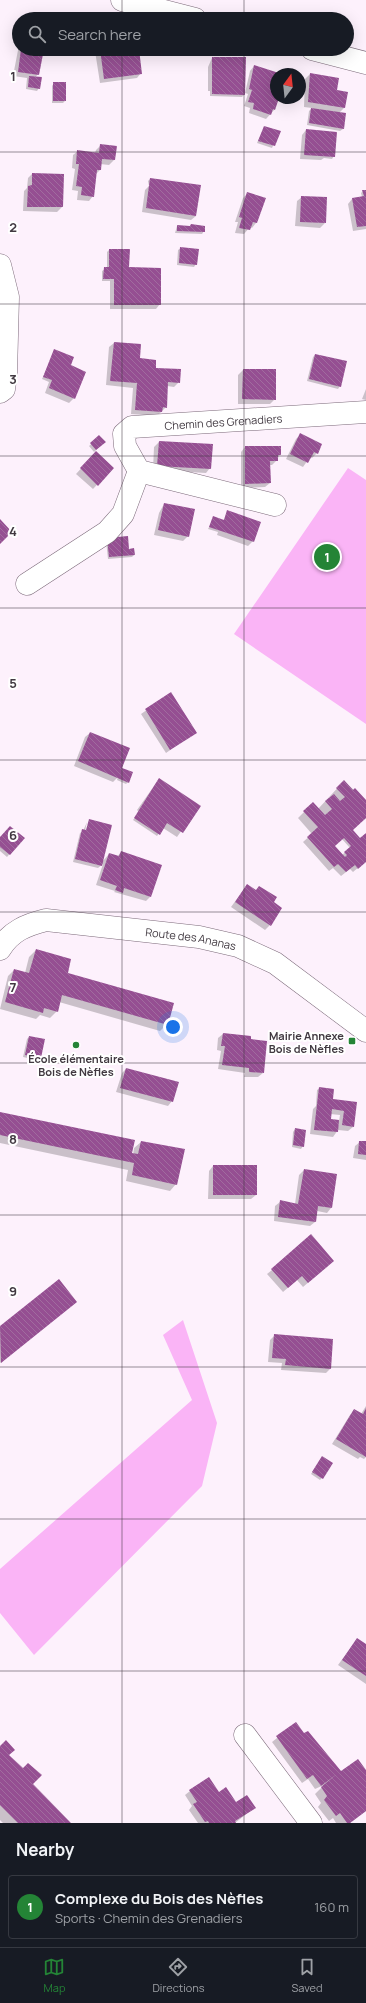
<!DOCTYPE html>
<html lang="en">
<head>
<meta charset="utf-8">
<style>
	:root { --surface:#171b24; --page:#242831; --text:#f1f3f6; --muted:#9ea1a6; --line:#363941; --accent:#248436 }
	body { margin:0; font-family:Manrope,sans-serif; background:var(--page); color:var(--text) }
	.compass { position:absolute; left:270px; top:68px; width:36px; height:36px; border-radius:50%; background:var(--surface); box-shadow:0 4px 16px #0002; rotate:15deg }
	.you { position:absolute; left:173px; top:1027px; width:14px; height:14px; margin:-10px; border:3px solid #fff; border-radius:50%; background:#1a73e8; box-shadow:0 0 0 6px #1a73e833 }
	.badge { display:grid; place-items:center; width:26px; height:26px; border-radius:50%; background:var(--accent); color:#fff; font-size:13px; font-weight:700 }
	.pin { position:absolute; translate:-50% -50%; border:2px solid #fff; box-shadow:0 1px 4px #0006 }
	.list { margin:0; padding:0; list-style:none }
	h2 { display:flex; justify-content:space-between; align-items:center; height:52px; margin:0; padding:0 16px; font-size:17px }
	h2 small { font-size:13px; font-weight:400; color:var(--muted) }
	.list li { display:grid; grid-template-columns:26px 1fr auto; gap:12px; align-items:center; box-sizing:border-box; height:64px; margin:0 8px 8px; padding:0 8px; border:1px solid var(--line); border-radius:4px }
	.list b { display:block; font-size:15px; white-space:nowrap }
	.list p { margin:0; font-size:13px; white-space:nowrap; color:var(--muted) }
	.list em { font-size:13px; font-style:normal; color:var(--muted) }
	.icon { flex:none; width:22px; height:22px; fill:none; stroke:currentColor; stroke-width:2; stroke-linecap:round; stroke-linejoin:round }
	.map { position:relative; flex:none; width:366px; height:1823px; overflow:hidden }
	.search { position:absolute; background:var(--surface); box-shadow:0 4px 16px #0002; left:12px; right:12px; top:12px; height:44px; display:flex; align-items:center; gap:10px; box-sizing:border-box; padding:0 14px; border-radius:22px; color:var(--muted); font-size:15px }
	.sheet { height:124px; background:var(--surface) }
	nav { display:flex; justify-content:space-around; align-items:center; box-sizing:border-box; height:56px; border-top:1px solid var(--line); background:var(--surface); font-size:11px; color:var(--muted) }
	nav a { display:grid; justify-items:center; gap:2px }
	nav .on { color:var(--accent) }
	.map>svg:first-child { display:block }
	.grass { fill:#fab4f6 }
	.shadow { fill:#0003; fill-rule:evenodd }
	.building { fill:url(#building-back-hatch); fill-rule:evenodd }
	.lines { fill:none; stroke-linecap:round; stroke-linejoin:round }
	.minor-casing { stroke:#7c6a7a; stroke-width:23 }
	.minor { stroke:#fff; stroke-width:22 }
	.grid { fill:none; stroke:#413941; stroke-width:1; stroke-opacity:0.55 }
	.poi-dot { fill:#248436; stroke:#fff; stroke-width:1.5 }
	.labels { text-anchor:middle; dominant-baseline:central; stroke-width:4; stroke-linejoin:round; paint-order:stroke }
	.street-label { font-size:11px; fill:#413941; stroke:#fff }
	.poi-label { font-size:11px; font-weight:bold; fill:#413941; stroke:#fff; text-anchor:end }
	.grid-label { font-size:13px; text-anchor:middle; font-weight:bold; fill:#413941; stroke:#fff; stroke-width:4; stroke-linejoin:round; paint-order:stroke }
</style>
</head>
<body>
<div class="map">
<svg width="366" height="1823" viewBox="0 0 366 1823">
	<defs>
		<pattern id="building-back-hatch" width="6" height="6" patternUnits="userSpaceOnUse"><rect width="6" height="6" fill="#954f92"/><path d="M-1 5l2 2M0 0l6 6M5-1l2 2" fill="none" stroke="#a16c9f"/></pattern>
	</defs>
	<rect width="100%" height="100%" fill="#fdf1fc"/>
	<path class="grass" d="M348,468L366,480V724L234,634Z
		M183,1320L217,1423L202,1486L34,1655L0,1613V1569L192,1400L163,1335Z"/>
	<path class="shadow" d="M19,45V49H43L38,74L35,78L39,88L37,91L26,89L27,78L13,76Z
		M97,49H138L141,73L137,78L100,83L95,51Z
		M212,58L244,95L242,97L210,96V91H208V67Z
		M254,66L280,74H276V98H278L275,109L266,119L249,113L250,108L244,106L248,94L245,93L250,71Z
		M310,74L336,91L344,108L339,113L343,129L340,131L307,125L309,111L312,108L304,107L305,79Z
		M54,83L65,101L63,103H52V86Z
		M264,127L279,132L272,148L257,143Z
		M306,130L334,156L332,159L324,158L321,160L300,159L302,135Z
		M101,145L116,147L114,160L109,165L100,164V170L96,174L93,196L89,201L77,200L78,191L72,190L75,169L72,168L73,155L78,151L95,153L96,150Z
		M32,174L63,175L62,207L57,212L23,211L24,191L27,188L28,178Z
		M150,179L196,216L191,220L142,212L145,190L149,186L148,181Z
		M363,191H366V229L353,231L348,204L352,199L362,197L361,193Z
		M248,193L265,199L256,223L252,228L250,227L244,234L235,233L238,222H235L243,198Z
		M302,197L326,198L325,223L320,228L295,226L297,201Z
		M191,225L204,231L202,234L175,233L177,226L189,227Z
		M181,248L196,264L194,267L177,265L178,250Z
		M109,250L128,267L160,304L156,309H110V281H102V271L107,268V252Z
		M114,343L179,382L174,387L167,386L166,407L157,416L131,414L133,388L106,385L109,347Z
		M55,351L70,366L74,398L69,403L45,393L49,382L42,379Z
		M315,355L340,386L338,389L307,381L313,357Z
		M243,370L275,399L270,404H238V375Z
		M366,389V400L362,399Z
		M300,435L317,453L312,458L310,457L303,467L286,459L296,439Z
		M99,437L104,442L94,452L89,446Z
		M159,442L210,468L206,473L153,470L154,447Z
		M245,447L280,454L277,460L272,465H269L270,483L265,487L241,488V452Z
		M96,452L113,468L93,489L76,474Z
		M164,504L188,536L183,541L154,535L159,513Z
		M228,511L253,541L248,546L217,535L218,532L208,529L214,518L223,521Z
		M106,541L128,550L134,555L132,557L108,559Z
		M171,693L196,732L166,753L141,714Z
		M90,733L121,768L128,782L126,784L117,780L118,777L113,782L74,766L85,737Z
		M159,779L199,806L177,837L163,828L157,836L133,820L139,812L137,810Z
		M344,781L366,801V818L352,830L355,841L366,834V861L353,872L350,869L341,876L333,868L329,871L303,842L312,834L298,818L304,812L318,809ZM342,839L350,848L342,855L334,846Z
		M87,822L85,831L102,862L109,854L117,857L121,852L150,897L146,901L114,892L115,891L96,885L103,864L98,868L73,862L80,833L83,831Z
		M0,838L23,839L7,857L0,851Z
		M247,885L272,902L270,925L265,930L231,907Z
		M36,950L66,973L167,1024L160,1031L59,1002L57,1011L50,1018L40,1015L36,1019L0,1009L8,976L14,970L25,973L29,957Z
		M223,1034L263,1073L258,1077H244L245,1073L218,1069L221,1051L217,1050L218,1038Z
		M29,1037L43,1039L40,1058L37,1060L23,1057L27,1039Z
		M126,1069L172,1101L168,1106L116,1092L122,1073Z
		M320,1088L331,1100L356,1103L353,1127L348,1131L338,1130L333,1137L310,1134L313,1109L316,1106L317,1090ZM330,1114L340,1115L339,1121L330,1120Z
		M0,1113L133,1155L134,1148L141,1142L176,1184L170,1191L126,1181L128,1170L0,1143Z
		M295,1129L303,1146L301,1149L292,1147L293,1132Z
		M360,1142H366V1160L353,1158L355,1146Z
		M213,1166L256,1195L251,1199H208L209,1171Z
		M304,1170L331,1208L327,1213L317,1211L315,1222L310,1226L274,1221L275,1206L280,1202L295,1204L299,1175Z
		M328,1266L303,1287L297,1280L283,1292L267,1274L272,1270Z
		M59,1281L76,1302L0,1363V1327Z
		M275,1335L330,1369L326,1373L281,1370L282,1363L268,1362L270,1340Z
		M366,1406V1457L364,1459L360,1457L358,1459L332,1444L350,1415L354,1410L361,1414Z
		M320,1460L322,1478L320,1480L311,1474Z
		M357,1639L366,1645V1684L338,1665Z
		M296,1723L304,1735L339,1771L335,1777L366,1771V1811L350,1823H336L333,1818L329,1821L318,1807L321,1803L315,1794L324,1785L315,1789L308,1779L302,1783L272,1742Z
		M0,1747L32,1784L69,1823H3L0,1820Z
		M190,1791L219,1793L235,1804L254,1808L235,1823H198L189,1810L192,1806L185,1795Z"/>
	<path class="building" d="M21,49H44L39,75L18,72Z
		M100,49H139L142,74L104,79Z
		M212,57H246L245,95L212,94Z
		M254,65L282,74H276V98H279L275,110L273,109L271,115L253,109L254,103L248,102L252,90L249,89Z
		M310,73L339,78L337,90L348,92L345,108L308,102Z
		M29,76L42,77L40,89L28,87Z
		M53,82H66V101H53Z
		M311,108L346,113L344,129L309,123Z
		M264,126L281,131L275,146L258,141Z
		M306,129L337,132L335,157L304,155Z
		M100,144L117,146L115,160L102,159L101,170H97L94,197L81,195L82,187L76,186L79,164H76L77,150L99,153Z
		M32,173L64,174L63,207H27L28,186L32,185Z
		M150,178L201,185L196,216L146,208Z
		M362,190H366V226L357,227L352,198L364,196Z
		M247,192L266,198L257,223L253,222L250,230L239,228L242,218L239,217Z
		M301,196L327,197L326,223L300,222Z
		M191,224L205,226V232L177,231V225L190,226Z
		M180,247L199,249L197,265L179,263Z
		M109,249H130L129,267L161,268V305H114V279H103L104,267H109Z
		M114,342L141,344L140,358L156,360V368L181,369L180,383L168,382L167,408L163,407L162,412L135,410L137,383L110,381Z
		M54,349L74,357L71,365L86,372L75,399L49,388L52,380L43,377Z
		M315,354L347,361L341,387L309,379Z
		M243,369H276V400L242,399Z
		M300,433L322,444L318,454L314,452L308,463L290,454Z
		M99,435L106,442L96,450L90,443Z
		M159,441L213,444L211,469L157,466Z
		M245,446H281V455H278V461H270L271,483L245,484Z
		M96,451L114,468L98,486L80,468Z
		M164,503L195,509L189,537L158,530Z
		M227,510L261,522L254,542L209,527L213,516L224,520Z
		M0,519L12,532L0,544Z
		M128,536L129,549L134,548L135,555L109,557L107,538Z
		M171,692L197,733L170,750L145,709Z
		M90,732L130,748L122,768L133,772L129,783L78,761Z
		M159,778L201,806L183,833L167,823L160,835L134,818Z
		M344,780L353,790L355,788L366,800V818L353,830L360,838L366,833V862L358,869L355,865L346,872L338,864L334,867L307,837L318,827L303,811L313,802L325,815L332,809L325,801L334,794L340,801L345,797L336,788ZM344,838L351,846L344,852L347,855L345,857L335,846Z
		M89,819L112,825L102,866L75,859L82,829L86,830Z
		M10,826L25,838L10,855L0,847V837Z
		M121,851L162,865L151,897L124,888L123,893L115,890L117,886L100,880L109,853L119,856Z
		M247,884L256,890L259,886L277,897L274,902L282,908L271,926L235,902Z
		M36,949L71,959L68,973L174,1003L168,1025L62,995L58,1012L44,1008L43,1013L5,1002L14,969L29,973Z
		M223,1033L251,1036V1039L267,1041L264,1073L249,1072V1068L222,1065L225,1046H221Z
		M29,1036L45,1039L41,1058L25,1055Z
		M126,1068L179,1082L173,1102L120,1088Z
		M319,1087L334,1089L333,1099L357,1102L354,1127L342,1125L344,1111L332,1109L331,1119L339,1120L338,1132L314,1130Z
		M0,1112L135,1140L132,1153L138,1154L141,1141L185,1149L177,1185L132,1175L134,1163L0,1135Z
		M295,1128L306,1130L304,1147L293,1145Z
		M359,1141H366V1155L358,1154Z
		M213,1165H257V1195H213Z
		M304,1169L337,1174L332,1208L318,1206L316,1222L278,1217L280,1200L298,1204Z
		M311,1234L334,1261L308,1283L302,1276L288,1288L271,1269Z
		M59,1279L77,1302L1,1363L0,1326Z
		M274,1334L333,1339L331,1369L285,1365L286,1359L272,1358Z
		M366,1408V1457L336,1439L354,1409L363,1414Z
		M322,1456L333,1463L323,1479L312,1472Z
		M357,1638L366,1644V1676L342,1660Z
		M296,1722L304,1733L308,1731L341,1771L358,1759L366,1770V1811L350,1823H347L340,1813L336,1816L324,1800L327,1796L321,1787L337,1774L321,1786L313,1775L307,1779L276,1736Z
		M6,1740L15,1750L9,1755L23,1768L28,1763L42,1775L33,1784L71,1823H18L0,1805V1746Z
		M209,1777L219,1792L226,1787L236,1802L247,1795L256,1808L235,1821L236,1823H209L208,1821L205,1822L193,1804L197,1802L189,1790Z"/>
	<g class="lines">
		<g class="minor-casing">
			<g id="minor">
				<path d="M122,0L195,19"/>
				<path d="M312,49L366,63"/>
				<path d="M0,265L8,297L6,374L4,389L0,392"/>
				<path id="s1" d="M275,505L139,471L125,446L124,434L132,427L366,412"/>
				<path d="M27,584L107,532L123,514L139,471"/>
				<path id="s2" d="M0,949C11,931 26,925 46,920L199,937L238,946L275,963L366,1031"/>
				<path d="M245,1735L311,1823"/>
			</g>
		</g>
		<use href="#minor" class="minor"/>
	</g>
	<path class="grid" d="M122,0V19M244,0V19M122,49V1823M244,49V1823M0,152H366M0,304H366M0,456H366M0,608H366M0,760H366M0,912H366M0,1063H366M0,1215H366M0,1367H366M0,1519H366M0,1671H366"/>
	<g class="poi-dot">
		<rect x="348" y="1037" width="8" height="8" rx="2"/>
		<circle cx="76" cy="1045" r="4"/>
	</g>
	<g class="labels">
		<g class="street-label">
			<text stroke="none"><textPath href="#s1" startOffset="283">Chemin des Grenadiers</textPath></text>
			<text stroke="none"><textPath href="#s2" startOffset="202">Route des Ananas</textPath></text>
		</g>
		<g class="poi-label">
			<text x="344" y="1035">Mairie Annexe<tspan x="344" dy="13">Bois de Nèfles</tspan></text>
			<text x="76" y="1058" text-anchor="middle">École élémentaire<tspan x="76" dy="13">Bois de Nèfles</tspan></text>
		</g>
	</g>
	<g class="grid-label">
		<text x="13" y="81">1</text>
		<text x="13" y="232">2</text>
		<text x="13" y="384">3</text>
		<text x="13" y="536">4</text>
		<text x="13" y="688">5</text>
		<text x="13" y="840">6</text>
		<text x="13" y="992">7</text>
		<text x="13" y="1144">8</text>
		<text x="13" y="1296">9</text>
	</g>
</svg>
<svg class="compass" viewBox="-18 -18 36 36"><path d="M0-13l5 13h-10z" fill="#e53935"/><path d="M0 13l5-13h-10z" fill="#9ea1a6"/></svg>
<div class="you"></div>
<div class="pin badge" style="left:327px;top:557px">1</div>
<div class="search"><svg class="icon" aria-label="search" viewBox="0 0 24 24"><circle cx="10" cy="10" r="6"/><path d="M15 15l6 6"/></svg>Search here</div>
</div>
<section class="sheet">
<h2>Nearby<small></small></h2>
<ul class="list">
<li><span class="badge">1</span><div><b>Complexe du Bois des Nèfles</b><p>Sports · Chemin des Grenadiers</p></div><em>160 m</em></li>
</ul>
</section>
<nav>
<a class="on"><svg class="icon" aria-label="map" viewBox="0 0 24 24"><path d="M3 6l6-2 6 2 6-2v14l-6 2-6-2-6 2zM9 4v14M15 6v14"/></svg>Map</a>
<a><svg class="icon" aria-label="directions" viewBox="0 0 24 24"><path d="M12 3l9 9-9 9-9-9zM9 14v-3h6M13 9l2 2-2 2"/></svg>Directions</a>
<a><svg class="icon" aria-label="saved" viewBox="0 0 24 24"><path d="M7 4h10v16l-5-4-5 4z"/></svg>Saved</a>
</nav>
</body>
</html>
